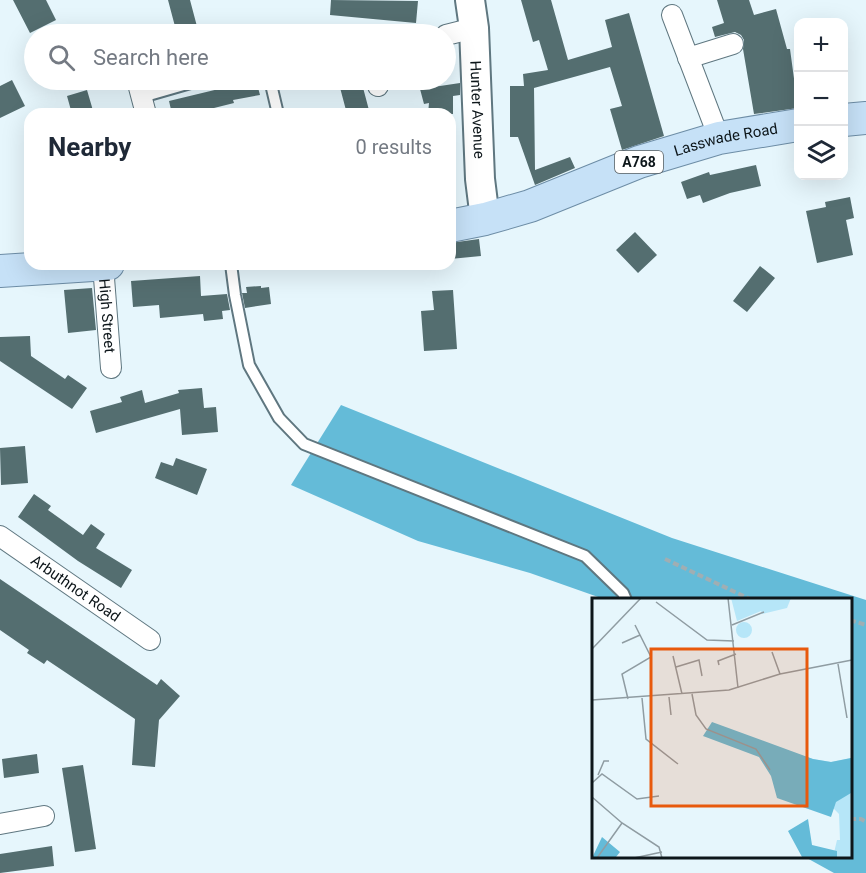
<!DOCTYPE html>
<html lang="en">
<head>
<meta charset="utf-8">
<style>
	:root { --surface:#fff; --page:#f2f2f3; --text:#1f2937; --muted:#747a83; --line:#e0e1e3 }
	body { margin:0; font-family:Roboto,sans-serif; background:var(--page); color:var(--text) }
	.controls { position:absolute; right:18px; top:18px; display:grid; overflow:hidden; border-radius:12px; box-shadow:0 6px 24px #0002 }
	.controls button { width:54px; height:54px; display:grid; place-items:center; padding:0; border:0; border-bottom:2px solid var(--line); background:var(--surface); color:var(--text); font:30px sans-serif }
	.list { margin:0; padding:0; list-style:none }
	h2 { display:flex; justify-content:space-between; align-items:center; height:78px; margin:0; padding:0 24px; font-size:26px }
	h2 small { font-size:20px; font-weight:400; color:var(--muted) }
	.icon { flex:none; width:33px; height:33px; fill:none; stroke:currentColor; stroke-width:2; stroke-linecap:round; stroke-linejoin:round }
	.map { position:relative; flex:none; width:866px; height:873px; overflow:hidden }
	.search { position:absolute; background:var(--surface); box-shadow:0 6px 24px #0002; left:24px; top:24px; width:432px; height:66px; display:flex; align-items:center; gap:15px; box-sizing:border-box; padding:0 21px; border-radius:33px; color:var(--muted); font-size:22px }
	.panel { position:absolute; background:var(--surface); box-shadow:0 6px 24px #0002; left:24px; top:108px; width:432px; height:162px; border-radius:18px }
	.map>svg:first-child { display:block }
	.forest { fill:#64bbd8 }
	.building { fill:#546e70 }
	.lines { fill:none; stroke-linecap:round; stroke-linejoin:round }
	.lane-casing { stroke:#5f7780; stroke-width:14 }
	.street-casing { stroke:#5f7780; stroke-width:22 }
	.secondary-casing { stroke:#5f7780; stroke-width:32 }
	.primary-casing { stroke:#6d8da6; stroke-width:34 }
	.path { stroke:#a0aeb3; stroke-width:4; stroke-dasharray:6 3; stroke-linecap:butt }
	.lane { stroke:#fff; stroke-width:10 }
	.street { stroke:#fff; stroke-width:20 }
	.secondary { stroke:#fff; stroke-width:28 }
	.primary { stroke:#c6e1f7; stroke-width:32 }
	.labels { text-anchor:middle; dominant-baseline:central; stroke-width:4.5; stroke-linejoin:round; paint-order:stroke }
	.shield { fill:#fff; stroke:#565c5f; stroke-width:1.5 }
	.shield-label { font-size:14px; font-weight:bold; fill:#0d161a }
	.street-label { font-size:15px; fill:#0d161a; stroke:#fff }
	.inset-road { fill:none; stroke:#8f9ca2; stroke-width:1.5 }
	.view { fill:#e8590c; fill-opacity:0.15; stroke:#e8590c; stroke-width:3 }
	.inset-edge { fill:none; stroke:#0d161a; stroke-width:3 }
</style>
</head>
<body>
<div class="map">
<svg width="866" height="873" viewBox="0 0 866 873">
	<rect width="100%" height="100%" fill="#e6f6fc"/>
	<path class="forest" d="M341,405L672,538L866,600V873H834L805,857L850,856V600H602L601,598L530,573L418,541L291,485Z"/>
	<path class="building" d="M13,0H46L56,20L30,33Z
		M168,0H190L199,34H177Z
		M331,0L418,1L416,23L330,15Z
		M521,0H551L568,60L612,47L605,20L629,13L664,136L622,150L610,109L622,106L610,67L534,88L535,170L570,157L575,168L535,185L518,137H510V86H524L523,74L548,70L539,40L533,42Z
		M717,0H749L754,15L776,9L787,49H790L798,108L754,114L743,49L744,40L741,35L735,32L715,37L712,27L724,23Z
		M12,80L25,106L0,118V86Z
		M256,80L260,95L233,100L234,103L190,114H172L169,101Z
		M338,80H361L370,114H347Z
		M460,83V95L453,96V114H428L429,103L424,104L420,89Z
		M87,90L94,114H72L67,96Z
		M756,165L761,186L730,193L703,203L700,195L687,199L681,182L709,172L710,175Z
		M850,197L854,218L846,220L853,255L817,263L806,211L826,207L825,202Z
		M635,232L657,255L638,273L616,250Z
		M479,239L481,256L450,259V243Z
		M760,266L775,278L747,312L733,301Z
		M200,276L201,296L227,294L230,310L222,311L223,319L204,321L203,314L160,318L159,305L133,307L131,281Z
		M261,286V288L269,287L271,304L245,308L242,293H247L246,287Z
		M92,288L96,330L68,333L64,290Z
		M453,290L457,349L424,351L421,311L434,310L432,291Z
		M30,336L31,356L65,379L68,375L87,388L72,409L0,361V337Z
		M202,388L204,408L216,407L218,432L182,435L180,409L96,433L90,411L122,402L120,397L142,390L145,403L179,393L178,390Z
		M25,446L28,483L1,485L0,448Z
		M176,458L207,469L197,495L155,478L161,462L173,466Z
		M34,494L51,506L48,510L83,535L91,524L105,534L96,548L132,570L121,588L78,561L18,517Z
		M0,579L157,685L161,679L180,696L159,720L155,767L132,765L135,719L47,660L44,664L27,653L29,650L0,630Z
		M37,754L39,773L4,778L2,759Z
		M83,765L96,849L75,852L62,768Z
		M52,846L54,866L0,873V854Z"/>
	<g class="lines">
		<g class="lane-casing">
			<path id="lane" d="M270,80L278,114
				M142,97L201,80
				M231,264L235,295L249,365L279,418L304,444L585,556L623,593L626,600"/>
		</g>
		<g class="street-casing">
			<g id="street">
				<path d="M672,15L719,138"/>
				<path d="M446,35L474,28"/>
				<path d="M688,58L733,44"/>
				<path d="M137,80L146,114"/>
				<path d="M376,80L378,86"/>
				<path id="s1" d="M103,265L111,368"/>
				<path id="s2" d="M0,536L150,640"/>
				<path d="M0,824L44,816"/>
			</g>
		</g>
		<g class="secondary-casing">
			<g id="secondary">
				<path id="s3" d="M470,0L474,28L480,179L485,219"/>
			</g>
		</g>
		<g class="primary-casing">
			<g id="primary">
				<path d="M844,120L866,118"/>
				<path id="s4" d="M450,226L485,219L530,206L639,162L719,138L798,125"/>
				<path d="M0,271L108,264"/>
			</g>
		</g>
		<path class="path" d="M665,559L752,600
			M850,620L866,625
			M850,819H861L866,822"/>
		<use href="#lane" class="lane"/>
		<use href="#street" class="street"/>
		<use href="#secondary" class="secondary"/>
		<use href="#primary" class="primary"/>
	</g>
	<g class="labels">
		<rect class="shield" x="615" y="151" width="48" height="22" rx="4.5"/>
		<g class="shield-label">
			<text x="639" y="162">A768</text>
		</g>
		<g class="street-label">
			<text stroke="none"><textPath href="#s3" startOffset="110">Hunter Avenue</textPath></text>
			<text stroke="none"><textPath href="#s4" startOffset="290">Lasswade Road</textPath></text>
			<text stroke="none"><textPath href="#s1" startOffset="51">High Street</textPath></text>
			<text stroke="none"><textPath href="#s2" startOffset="92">Arbuthnot Road</textPath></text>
		</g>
	</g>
	<g transform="translate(592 598)">
		<rect width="260" height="260" fill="#e6f6fc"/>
		<path d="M139,0H199L195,10L170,16L169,13L145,23ZM144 32a8 8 0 1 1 16 0a8 8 0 1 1-16 0ZM180,148L221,161L239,164L259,160V259H241L245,242H248L247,216Z" fill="#b6e6f8"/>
		<path d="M120,124L221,161L239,164L259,160V195L244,204L239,219L185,200L179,178L167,159L111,138ZM216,221L220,247L245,253V259H210L196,233ZM10,239L28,254L24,259L0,260Z" fill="#64bbd8"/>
		<path class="inset-road" d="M136,0L146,90M64,4L115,42L142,43M140,27L172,14M30,45L48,37M0,51L49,0M180,54L188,76M81,58L90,96M246,66L255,120M127,67L126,63L144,56M84,69L107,62L110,78M100,96L104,117L114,131L164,151L178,172M77,99L79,117M50,100L54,141L86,166M36,101L30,76L59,59L43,27M0,102L137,92L188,76L260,62M6,177L12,163H17M0,185L10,176L45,201L67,198M0,199L30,225L67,249L70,260M5,260L30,225M42,260L70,254"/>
		<path class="view" d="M59,51H215V208H59Z"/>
		<rect width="260" height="260" class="inset-edge"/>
	</g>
</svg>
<div class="controls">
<button>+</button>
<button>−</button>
<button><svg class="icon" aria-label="layers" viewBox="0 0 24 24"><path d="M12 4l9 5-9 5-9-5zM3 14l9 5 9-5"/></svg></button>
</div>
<div class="search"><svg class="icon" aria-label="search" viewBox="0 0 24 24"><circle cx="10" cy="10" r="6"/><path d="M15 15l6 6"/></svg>Search here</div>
<section class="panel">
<h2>Nearby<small>0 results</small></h2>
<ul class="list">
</ul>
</section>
</div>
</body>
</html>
